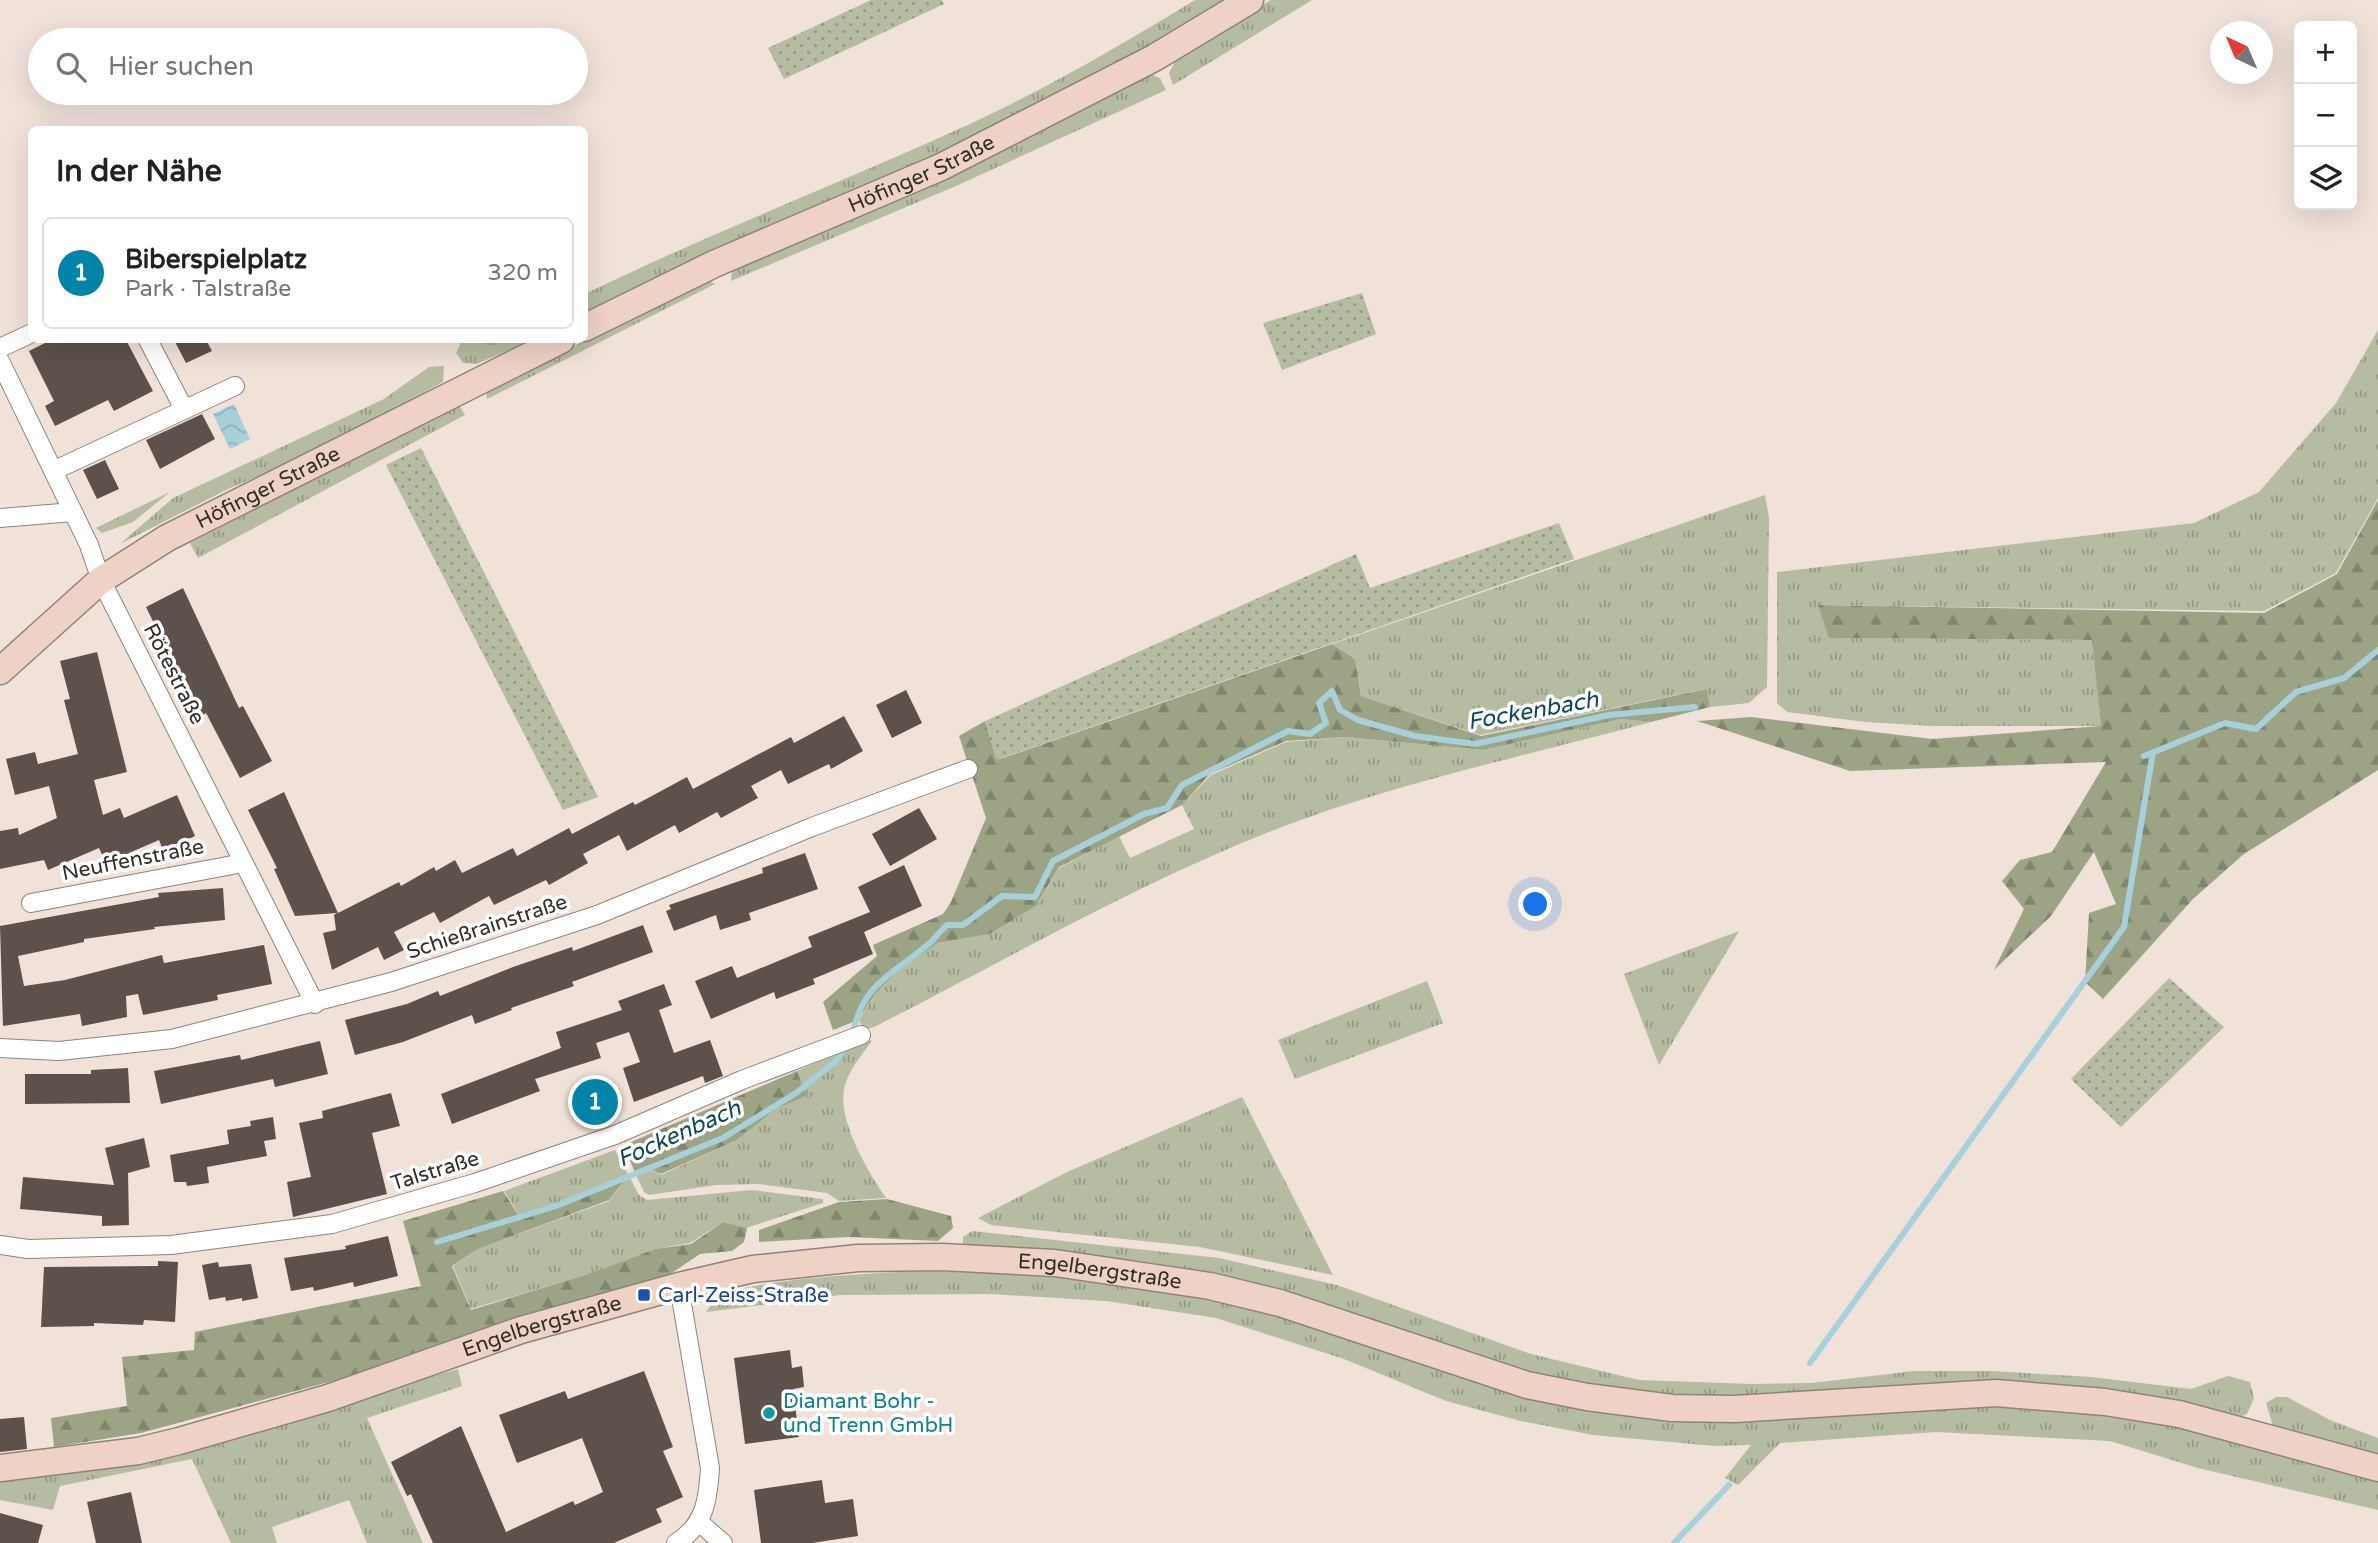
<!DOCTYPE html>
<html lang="de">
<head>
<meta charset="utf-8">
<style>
	:root { --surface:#fff; --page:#f2f2f2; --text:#222; --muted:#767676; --line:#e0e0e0; --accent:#0284a8 }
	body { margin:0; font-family:"Varela Round",sans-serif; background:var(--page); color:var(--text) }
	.controls { position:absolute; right:21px; top:21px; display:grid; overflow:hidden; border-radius:10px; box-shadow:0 7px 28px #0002 }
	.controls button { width:63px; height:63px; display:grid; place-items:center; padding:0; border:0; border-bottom:2px solid var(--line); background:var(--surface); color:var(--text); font:35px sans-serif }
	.compass { position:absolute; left:2210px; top:21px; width:63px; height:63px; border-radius:50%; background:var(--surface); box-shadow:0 7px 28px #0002; rotate:316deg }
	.you { position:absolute; left:1536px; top:905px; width:24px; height:24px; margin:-18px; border:5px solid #fff; border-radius:50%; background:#1a73e8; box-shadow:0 0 0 10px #1a73e833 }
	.badge { display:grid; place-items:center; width:46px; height:46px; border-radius:50%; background:var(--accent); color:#fff; font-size:23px; font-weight:700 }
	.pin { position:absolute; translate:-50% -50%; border:4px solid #fff; box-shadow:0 2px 7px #0006 }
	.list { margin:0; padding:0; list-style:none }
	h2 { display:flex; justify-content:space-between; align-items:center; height:91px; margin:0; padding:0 28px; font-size:30px }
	h2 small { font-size:23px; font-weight:400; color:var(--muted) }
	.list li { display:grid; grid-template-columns:46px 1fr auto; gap:21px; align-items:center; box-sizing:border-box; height:112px; margin:0 14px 14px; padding:0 14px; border:2px solid var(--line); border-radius:10px }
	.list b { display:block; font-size:26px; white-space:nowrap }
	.list p { margin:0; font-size:23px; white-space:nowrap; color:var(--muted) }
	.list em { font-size:23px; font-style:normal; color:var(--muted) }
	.icon { flex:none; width:38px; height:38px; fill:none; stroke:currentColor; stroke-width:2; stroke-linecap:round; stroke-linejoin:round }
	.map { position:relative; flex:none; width:2378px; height:1543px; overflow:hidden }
	.search { position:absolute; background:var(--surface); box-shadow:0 7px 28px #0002; left:28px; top:28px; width:560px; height:77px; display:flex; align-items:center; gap:18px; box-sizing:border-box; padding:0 24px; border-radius:38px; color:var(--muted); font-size:26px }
	.panel { position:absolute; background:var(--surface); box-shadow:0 7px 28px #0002; left:28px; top:126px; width:560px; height:217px; border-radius:10px }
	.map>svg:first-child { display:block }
	.grass { fill:url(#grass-tufts) }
	.forest { fill:url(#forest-firs) }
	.park { fill:#b5bca1 }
	.garden { fill:url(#garden-dots) }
	.water { fill:url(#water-waves) }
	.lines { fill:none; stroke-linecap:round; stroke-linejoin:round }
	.stream { stroke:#a7d0da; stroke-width:6 }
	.building { fill:#5e514b }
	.street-casing { stroke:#90837c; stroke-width:20 }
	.secondary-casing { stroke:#90837c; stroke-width:29 }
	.street { stroke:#fff; stroke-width:18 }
	.secondary { stroke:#eed2c5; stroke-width:26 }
	.transit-dot { fill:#1a4fb4; stroke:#fff; stroke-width:2.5 }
	.culture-dot { fill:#0f9aa8; stroke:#fff; stroke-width:2.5 }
	.labels { text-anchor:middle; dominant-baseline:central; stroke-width:7; stroke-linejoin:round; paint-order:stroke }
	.street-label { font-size:21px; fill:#332d2a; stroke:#fff }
	.transit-label { font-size:21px; fill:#164399; stroke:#fff; text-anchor:start }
	.culture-label { font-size:21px; fill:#0d838f; stroke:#fff; text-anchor:start }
	.water-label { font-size:23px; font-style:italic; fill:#0d4954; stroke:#fff }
</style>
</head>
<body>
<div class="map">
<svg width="2378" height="1543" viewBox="0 0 2378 1543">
	<defs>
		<pattern id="grass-tufts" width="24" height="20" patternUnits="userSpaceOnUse" patternTransform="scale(1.75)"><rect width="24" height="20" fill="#b5bca1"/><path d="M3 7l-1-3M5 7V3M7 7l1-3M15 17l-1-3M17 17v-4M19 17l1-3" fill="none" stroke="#949983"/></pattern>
		<pattern id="forest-firs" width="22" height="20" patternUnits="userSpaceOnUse" patternTransform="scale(1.75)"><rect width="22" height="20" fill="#9ca485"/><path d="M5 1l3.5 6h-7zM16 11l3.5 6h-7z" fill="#80866d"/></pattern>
		<pattern id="garden-dots" width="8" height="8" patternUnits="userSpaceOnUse" patternTransform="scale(1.75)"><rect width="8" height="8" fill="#b5bca1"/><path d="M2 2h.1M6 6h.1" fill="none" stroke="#949983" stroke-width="1.8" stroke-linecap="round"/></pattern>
		<pattern id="water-waves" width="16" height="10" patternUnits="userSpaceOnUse" patternTransform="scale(1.75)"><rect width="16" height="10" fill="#a7d0da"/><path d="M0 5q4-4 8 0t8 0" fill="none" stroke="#90b3bb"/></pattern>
	</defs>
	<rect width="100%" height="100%" fill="#f0e1d9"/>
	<path class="grass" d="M1195,0H1230C1024,124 803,217 585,316V294C712,232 844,182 972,123C1049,87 1123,44 1195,0Z
		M1271,0H1312L1173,85L1169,73L1178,56Z
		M1147,73L1160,78L1166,90L956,186L731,281L732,270Z
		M707,279L715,284L487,399L486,390Z
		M2378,330V498L2336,573L2264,611L1818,605L1830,638L2093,640L2101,726H1932L1865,722L1787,712L1777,703V572L2194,523L2259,492L2336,403Z
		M462,340H534L476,364L463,363L456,353Z
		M444,366L443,382L312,454L230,488L120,544L173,498L384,399L429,367Z
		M459,405L465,415L198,558L190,543Z
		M170,492L133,522L102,533L96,528Z
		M1765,495L1769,518L1767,687L1749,703L1710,707L1706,689L1480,735L1361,696L1355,659L1332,644Z
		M1621,719L1651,722C1525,756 1395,783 1274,830C1136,884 1006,960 874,1027L864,1030L859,1020L876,993L897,972L938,943L990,934L1036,906L1059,868L1119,836L1130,858L1194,829L1182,805L1211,775L1286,742L1345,737L1483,750Z
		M1739,931L1659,1065L1624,974Z
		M1427,981L1443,1023L1295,1079L1278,1040Z
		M872,1040C864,1053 851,1067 846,1082C833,1114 868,1172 886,1198L839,1201L827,1193L758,1184L716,1185L649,1195L644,1192L635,1173L648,1168L661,1175L737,1140L776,1109L807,1096L797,1071Z
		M1242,1097L1333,1275L1200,1247L991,1225L978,1218L1067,1172Z
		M615,1150L639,1195L647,1200L752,1190L823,1199V1203L746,1228L723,1222L690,1243L655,1249L588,1274L471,1309L453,1266L478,1249L609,1201L628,1176L564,1204L521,1218L504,1191Z
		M972,1231L1219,1258L1337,1285L1531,1354L1639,1380L1752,1384L1812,1383L1914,1371H1990L2091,1377L2191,1389L2228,1376L2250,1382L2254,1398L2247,1414L2237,1418L1805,1396L1681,1397L1590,1390L1531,1375L1217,1275L1139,1261L963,1245V1237Z
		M921,1271L1055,1275L1228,1300L1533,1398L2035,1407L2182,1427L2378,1480V1510L2198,1468L2110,1441L1936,1432L1780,1443L1738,1485L1725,1478L1751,1445L1715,1446L1593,1435L1521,1421L1446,1401L1344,1359L1216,1318L1106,1301L991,1294L841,1295L706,1312C709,1308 712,1302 716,1299C745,1278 880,1273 921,1271Z
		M458,1369L462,1386L367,1418L423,1543H367L349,1500L272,1527L277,1543H231L192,1459L60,1486L53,1510L0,1500V1479L48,1476L124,1463Z
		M2276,1397H2287L2330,1420L2378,1438V1457L2274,1429L2266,1403Z"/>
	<path class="forest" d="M2378,500V770L2244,854L2193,899L2103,999L2085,982L2089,913L2116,904L2094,852L2051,916L1994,970L2024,909L2002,881L2020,860L2052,852L2106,762L1850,771L1697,721L1751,717L1932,739L2101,726L2092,640L1829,638L1818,605L2264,613L2337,574Z
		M1332,644L1355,659L1361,696L1481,736L1707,689L1710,707L1651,722L1621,719L1483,750L1345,737L1286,741L1210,774L1182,805L1059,867L1036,906L990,934L938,943L897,972L876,993L858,1020L833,1030L823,1002L877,956L873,945L943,914L951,902L986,818L959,736L985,721L997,760Z
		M797,1071L807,1096L776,1109L737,1140L661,1174L648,1168L635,1173L624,1145Z
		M628,1176L609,1200L478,1249L452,1266L471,1310L588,1274L655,1249L691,1244L723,1222L747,1228L744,1242L732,1251L700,1254L666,1277L479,1330L340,1379L141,1433L54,1447L51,1418L127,1406L122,1357L194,1350L195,1332L421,1286L403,1221L503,1191L521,1219L565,1205Z
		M887,1199L951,1216L953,1228L938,1241L849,1237L759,1242V1230L839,1202Z"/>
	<path class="park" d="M605,1078L617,1117L585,1126L574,1087Z"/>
	<path class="garden" d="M871,0H942L944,4L784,79L768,48Z
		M1362,293L1376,334L1282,370L1263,323Z
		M421,448L598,797L563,810L386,465Z
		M1559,523L1574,559L996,760L985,721L1356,554L1370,588Z
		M2169,978L2224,1027L2121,1127L2071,1079Z"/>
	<path class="water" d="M234,404L250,439L230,449L213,414Z"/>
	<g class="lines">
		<path class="stream" d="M2144,756L2225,723L2256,729L2296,692L2344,678L2378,650
			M853,1034C862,981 898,972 932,941C937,936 941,930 947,925H963L1002,896L1035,897L1053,861L1144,814L1167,808L1182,785L1245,753L1288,731L1310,734L1326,723L1319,703L1332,691L1340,710L1358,720L1415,736L1475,744L1609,715L1695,707
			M437,1242L556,1206L723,1138L796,1093L836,1061L846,1046
			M1810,1363L2124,927L2153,752
			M1674,1543L1729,1485"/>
	</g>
	<path class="building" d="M51,340H126L153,391L114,411L108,400L55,426L45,406L54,401L29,351Z
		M174,340H206L212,351L186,363Z
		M202,414L215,439L160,469L146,440Z
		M105,460L119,489L97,499L83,470Z
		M183,588L239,708L243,706L272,761L240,778L206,713L200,717L146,607Z
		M97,652L127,772L94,780L103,815L120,808L124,818L177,795L195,836L163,850L159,840L106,863L99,848L48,870L44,860L0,869V831L18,828L19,835L57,818L49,786L15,795L6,759L35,752L38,764L78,754L64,700L70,699L60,661Z
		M906,690L922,723L892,738L876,705Z
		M844,716L863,751L831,769L829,764L788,784L781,770L751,786L758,798L721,818L717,812L679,833L675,825L627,851L619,835L583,854L588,863L549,885L546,880L494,905L489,896L440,923L434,912L394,932L404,950L384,960L378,947L332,970L323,933L336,930L334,915L337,913L295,916L274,869L277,868L248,810L284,792L338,913L399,882L401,886L434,867L436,871L455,860L462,873L513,848L517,856L569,828L572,834L633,802L635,805L687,777L693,789L791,737L794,743Z
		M919,808L937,839L890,866L872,834Z
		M805,853L818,889L749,913L751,920L720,930L716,915L674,931L666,911L671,909L669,905L763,873L762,868Z
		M904,865L922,906L864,932L873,954L813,979L815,984L776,999L774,992L711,1019L695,981L732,966L737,978L812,947L808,937L870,912L858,887Z
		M223,888L225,920L154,927L155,929L84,939V942L18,956L24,986L65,980L162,955L164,963L264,945L272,984L217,995L218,1000L143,1015L138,994L126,996L127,1017L82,1026L80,1014L3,1026L0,926L159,897L158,893Z
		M643,925L653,952L572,982L574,986L511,1008L512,1010L475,1024L472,1015L403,1042L355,1055L345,1020L407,1004L438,991L440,996L513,967L572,947L573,951Z
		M664,984L672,1005L659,1010L674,1053L710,1040L723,1076L705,1083L703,1076L634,1102L623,1068L640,1062L629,1032L596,1043L601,1058L535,1079L540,1091L452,1124L441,1094L561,1048L556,1032L622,1010L618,1001Z
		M320,1041L328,1074L275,1087L273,1079L161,1104L154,1071L240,1055L241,1060Z
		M128,1068L130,1103L25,1104V1074H91V1070Z
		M391,1093L400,1126L372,1133L387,1194L293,1217L287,1182L311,1177L299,1123L323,1118L322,1111Z
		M273,1117L276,1139L264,1141L267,1156L207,1167L209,1183L187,1186L186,1182H174L170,1155L229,1144L227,1130L251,1126L250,1121Z
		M144,1138L150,1167L128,1173L129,1225L102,1226V1216L20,1209L23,1177L114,1185L105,1148Z
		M388,1236L398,1276L354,1287L353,1282L314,1291L313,1287L291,1291L284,1258L346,1249L345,1246Z
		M158,1261L178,1262L175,1322L144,1320L143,1325L94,1323V1326L41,1327L44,1267L158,1266Z
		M218,1262L219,1267L251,1264L258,1298L242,1301V1298L226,1301L225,1297L209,1300L202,1265Z
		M790,1350L792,1368L802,1366L804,1387L793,1389L799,1437L745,1444L734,1358Z
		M644,1371L673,1447L663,1451L683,1497L656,1509L662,1522L614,1543H433L411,1494L407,1496L391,1462L461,1426L506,1532L573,1501L575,1505L603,1492L582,1438L517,1463L499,1415L565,1391L568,1399Z
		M24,1417L27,1449L0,1452V1419Z
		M822,1480L825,1503L853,1499L858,1536L812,1543H761L754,1490Z
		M131,1492L142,1543H96L87,1502Z
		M0,1513L43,1525L38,1543H0Z"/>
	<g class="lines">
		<g class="street-casing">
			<path id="street" d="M148,340L184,409
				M0,348L32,333
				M0,361L89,545L101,580L315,1004
				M53,471L235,386
				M0,518L73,512
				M31,903L243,863
				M0,1048L59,1051L172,1039L391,982L597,915L812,827L968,769
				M0,1245L28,1249L171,1245L332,1224L475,1183L615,1135L742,1080L861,1035
				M700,1523L723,1543
				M676,1543C705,1525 708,1500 710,1468L679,1286"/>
		</g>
		<g class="secondary-casing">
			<g id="secondary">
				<path id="s1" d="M584,328L714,264L941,167L1154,58L1250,0"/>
				<path id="s2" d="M0,671L101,580L167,538L561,340"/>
				<path id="s3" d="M0,1468L138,1451L179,1441L328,1398L521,1330L679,1286L753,1269L858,1258L942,1257L1055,1263L1210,1286L1280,1303L1527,1385L1587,1397L1672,1408L1734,1409L1996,1393L2105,1402L2179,1414L2378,1468"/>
			</g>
		</g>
		<use href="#street" class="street"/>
		<use href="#secondary" class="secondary"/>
	</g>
	<rect class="transit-dot" x="637" y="1288" width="14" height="14" rx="3.5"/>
	<circle class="culture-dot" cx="769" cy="1413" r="7"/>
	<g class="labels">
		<g class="street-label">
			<text stroke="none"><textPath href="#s1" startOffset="371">Höfinger Straße</textPath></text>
			<text stroke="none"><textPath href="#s2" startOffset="327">Höfinger Straße</textPath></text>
			<text transform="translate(174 674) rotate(63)">Rötestraße</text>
			<text transform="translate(133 860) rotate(-11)">Neuffenstraße</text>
			<text transform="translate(487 927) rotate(-18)">Schießrainstraße</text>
			<text transform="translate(435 1171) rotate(-17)">Talstraße</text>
			<text stroke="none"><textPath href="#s3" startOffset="1129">Engelbergstraße</textPath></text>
			<text stroke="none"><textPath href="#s3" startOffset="562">Engelbergstraße</textPath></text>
		</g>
		<g class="transit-label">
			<text x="658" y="1295">Carl-Zeiss-Straße</text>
		</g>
		<g class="culture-label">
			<text x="783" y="1401">Diamant Bohr -<tspan x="783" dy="24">und Trenn GmbH</tspan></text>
		</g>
		<g class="water-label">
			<text transform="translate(1533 711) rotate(-10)">Fockenbach</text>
			<text transform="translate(679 1134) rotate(-24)">Fockenbach</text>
		</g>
	</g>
</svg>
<div class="controls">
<button>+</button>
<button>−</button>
<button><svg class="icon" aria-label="layers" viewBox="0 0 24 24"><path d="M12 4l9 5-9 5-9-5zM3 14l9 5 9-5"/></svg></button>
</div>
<svg class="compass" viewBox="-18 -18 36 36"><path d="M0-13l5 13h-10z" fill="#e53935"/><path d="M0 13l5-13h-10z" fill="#767676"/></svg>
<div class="you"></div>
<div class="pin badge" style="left:595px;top:1102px">1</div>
<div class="search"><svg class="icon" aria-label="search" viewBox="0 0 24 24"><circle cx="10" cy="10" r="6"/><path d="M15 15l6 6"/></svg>Hier suchen</div>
<section class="panel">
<h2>In der Nähe<small></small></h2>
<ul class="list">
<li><span class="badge">1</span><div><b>Biberspielplatz</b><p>Park · Talstraße</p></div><em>320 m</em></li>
</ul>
</section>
</div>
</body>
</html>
